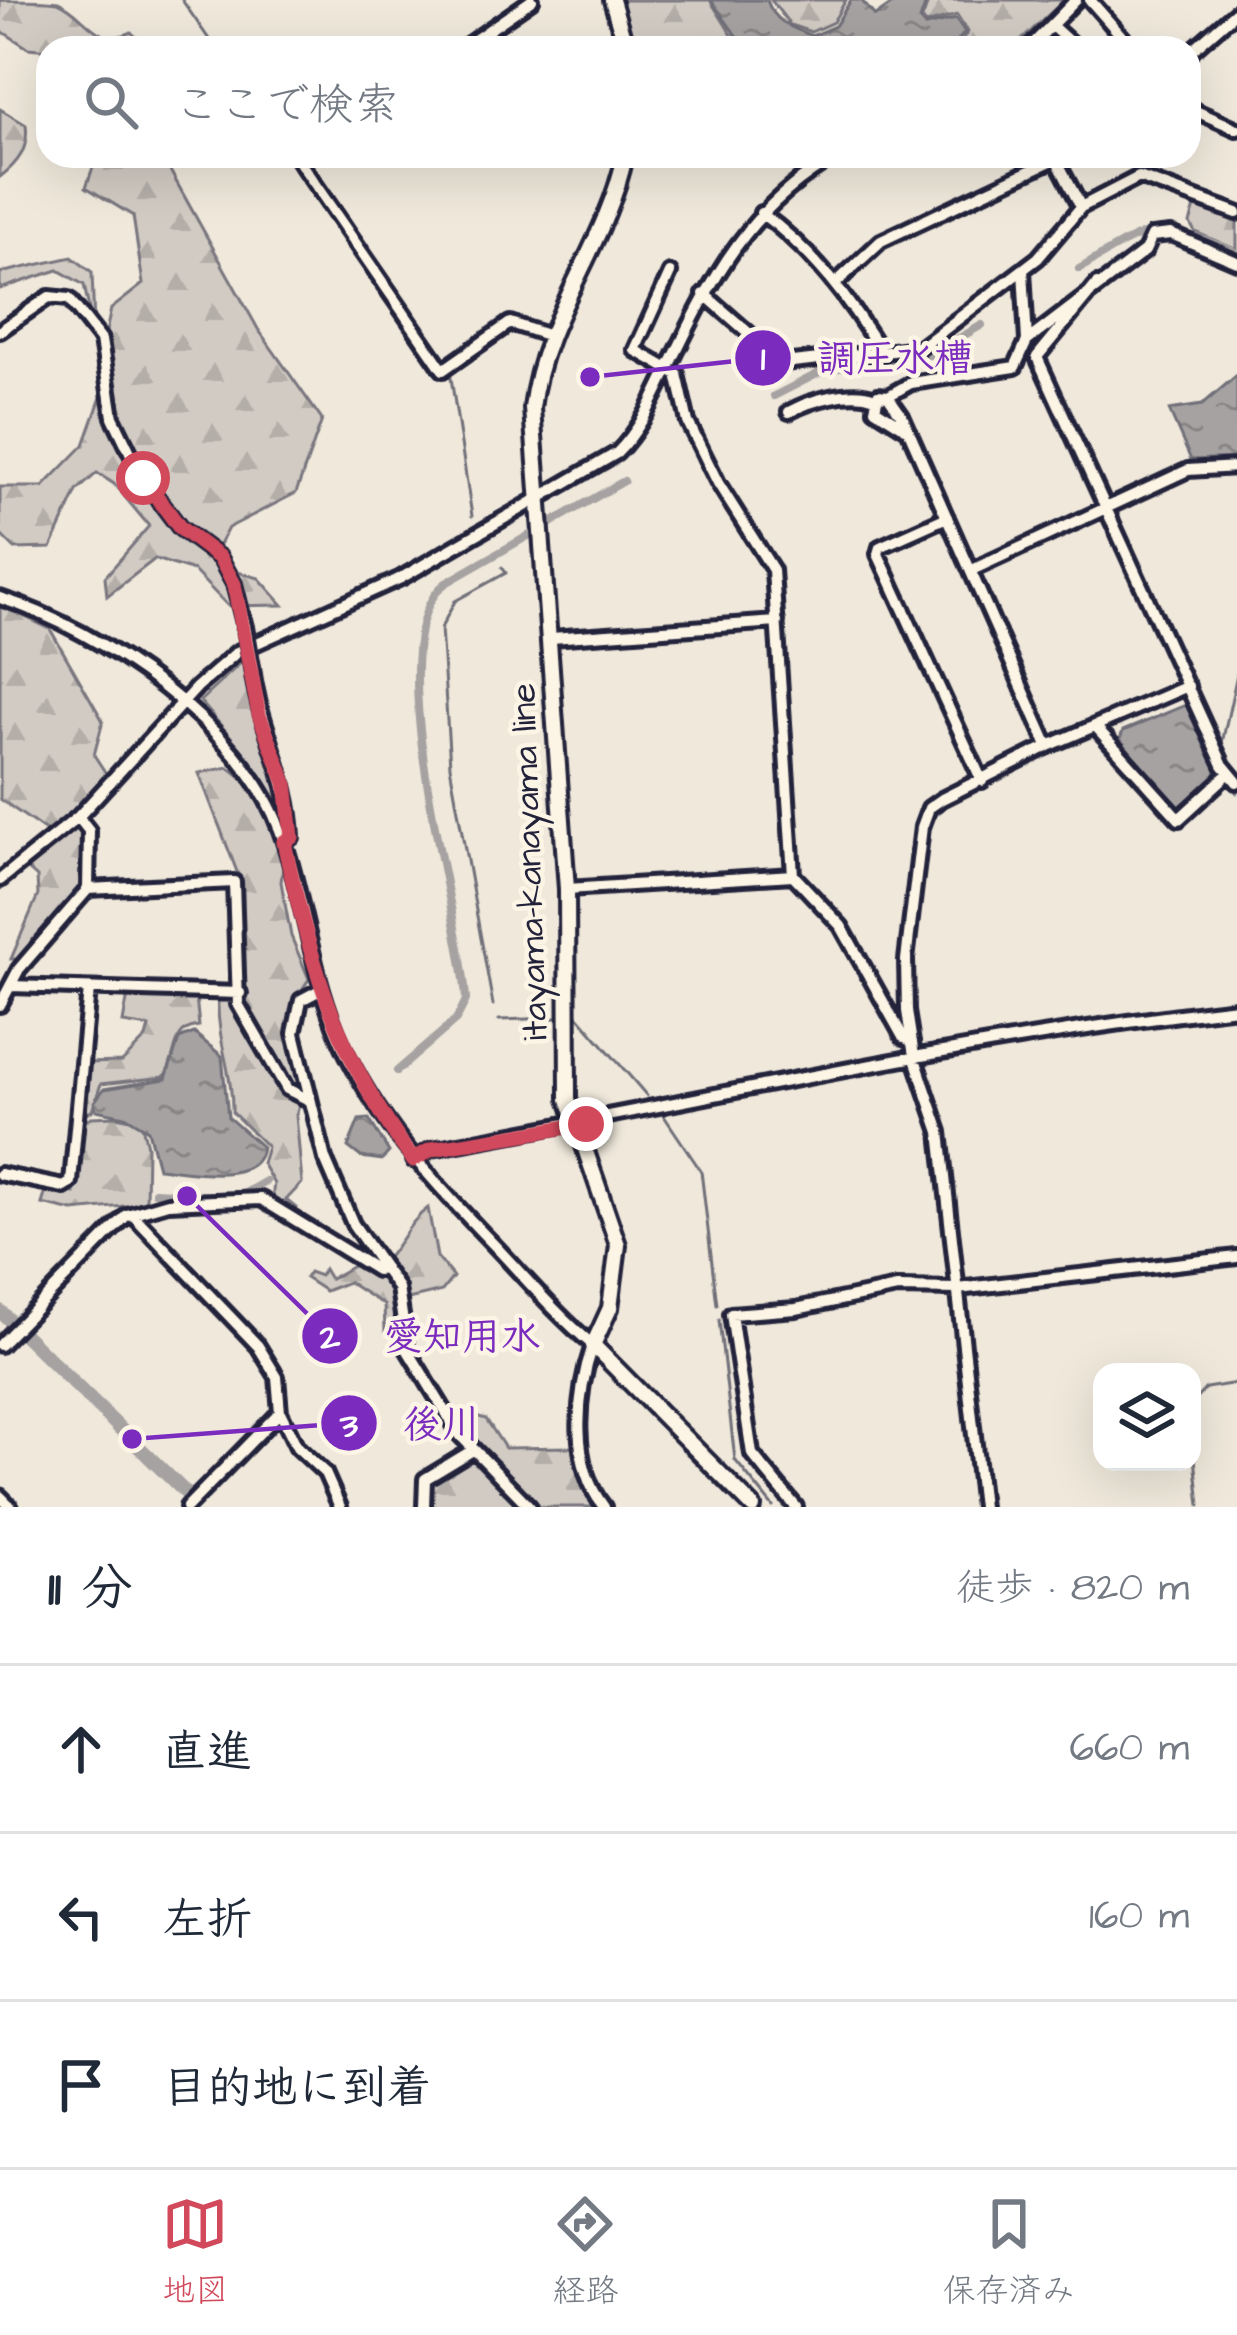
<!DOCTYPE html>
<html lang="ja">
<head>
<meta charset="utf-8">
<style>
	:root { --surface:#fff; --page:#f6f6f7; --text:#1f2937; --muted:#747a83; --line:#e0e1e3; --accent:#d1495b }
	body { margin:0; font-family:"Architects Daughter","Klee One",sans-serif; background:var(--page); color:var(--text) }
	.controls { position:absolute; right:36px; bottom:36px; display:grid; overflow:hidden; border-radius:24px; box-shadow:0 12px 48px #0002 }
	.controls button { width:108px; height:108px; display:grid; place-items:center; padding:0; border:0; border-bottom:3px solid var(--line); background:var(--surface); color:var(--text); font:60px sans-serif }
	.stop { position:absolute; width:36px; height:36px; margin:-27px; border:9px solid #d1495b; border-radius:50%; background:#fff }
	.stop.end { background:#d1495b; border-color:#fff; box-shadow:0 3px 12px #0008 }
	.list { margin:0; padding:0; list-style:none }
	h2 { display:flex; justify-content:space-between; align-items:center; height:156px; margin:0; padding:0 48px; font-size:51px }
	h2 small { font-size:39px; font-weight:400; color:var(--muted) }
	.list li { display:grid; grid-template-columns:78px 1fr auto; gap:36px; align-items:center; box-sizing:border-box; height:168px; padding:0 48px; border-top:3px solid var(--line) }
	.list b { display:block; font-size:45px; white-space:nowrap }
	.list em { font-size:39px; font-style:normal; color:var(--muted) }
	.icon { flex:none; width:66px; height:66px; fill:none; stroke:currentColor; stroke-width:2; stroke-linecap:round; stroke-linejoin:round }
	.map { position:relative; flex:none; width:1237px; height:1507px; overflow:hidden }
	.search { position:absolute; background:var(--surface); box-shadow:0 12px 48px #0002; left:36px; right:36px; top:36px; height:132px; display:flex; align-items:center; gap:30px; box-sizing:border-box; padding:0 42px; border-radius:36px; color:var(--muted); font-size:45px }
	.sheet { height:660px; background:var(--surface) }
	nav { display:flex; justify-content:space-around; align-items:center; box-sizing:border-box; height:168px; border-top:3px solid var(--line); background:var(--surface); font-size:33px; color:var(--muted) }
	nav a { display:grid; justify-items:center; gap:6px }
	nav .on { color:var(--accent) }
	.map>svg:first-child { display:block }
	.forest { fill:url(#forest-firs); stroke:#7a767f; stroke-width:3 }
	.water { fill:url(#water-ripples); stroke:#716f79; stroke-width:3 }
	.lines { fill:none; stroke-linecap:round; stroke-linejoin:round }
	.stream { stroke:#716f79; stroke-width:3 }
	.canal { stroke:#a6a2a2; stroke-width:8 }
	.river { stroke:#a6a2a2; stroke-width:14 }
	.minor-casing { stroke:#22223b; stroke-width:20 }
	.major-casing { stroke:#22223b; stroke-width:22 }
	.minor { stroke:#fcf5e5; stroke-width:10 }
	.major { stroke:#fcf5e5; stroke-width:14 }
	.minor-bridge-casing { stroke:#22223b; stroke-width:20; stroke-linecap:butt }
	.minor-bridge { stroke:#fcf5e5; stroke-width:10 }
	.route { stroke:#d1495b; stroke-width:15 }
	.labels { text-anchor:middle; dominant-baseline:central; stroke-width:9; stroke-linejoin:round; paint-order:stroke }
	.street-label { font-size:36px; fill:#22223b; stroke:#fcf5e5 }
	.leader { fill:none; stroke:#7b2cbf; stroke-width:4.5 }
	.callout-dot { fill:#7b2cbf; stroke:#fcf5e5; stroke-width:4.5 }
	.mark-label { font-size:36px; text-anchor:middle; font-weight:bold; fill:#fff }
	.callout-label { font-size:39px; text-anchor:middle; font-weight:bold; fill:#7b2cbf; stroke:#fcf5e5; stroke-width:9; stroke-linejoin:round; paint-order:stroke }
</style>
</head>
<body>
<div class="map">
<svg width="1237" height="1507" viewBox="0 0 1237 1507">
	<defs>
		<pattern id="forest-firs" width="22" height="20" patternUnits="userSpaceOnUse" patternTransform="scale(3)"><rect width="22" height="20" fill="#d1cbc3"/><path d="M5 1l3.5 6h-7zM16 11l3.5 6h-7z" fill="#b3aea8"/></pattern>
		<pattern id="water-ripples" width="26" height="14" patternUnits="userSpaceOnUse" patternTransform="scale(3)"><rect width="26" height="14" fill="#a6a2a2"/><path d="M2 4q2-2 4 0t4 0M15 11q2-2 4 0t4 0" fill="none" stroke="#878485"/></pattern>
	</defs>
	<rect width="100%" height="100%" fill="#efe8db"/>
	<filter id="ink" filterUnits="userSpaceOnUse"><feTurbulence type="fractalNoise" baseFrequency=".00833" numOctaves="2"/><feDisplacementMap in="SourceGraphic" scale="24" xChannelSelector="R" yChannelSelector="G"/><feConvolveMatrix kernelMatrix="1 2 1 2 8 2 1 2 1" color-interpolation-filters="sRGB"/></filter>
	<g filter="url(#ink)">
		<path class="forest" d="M0,0C16,0 43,0 58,2C87,14 95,49 131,32L147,48L48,50L28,48L0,30Z
			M618,0H710L740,48H634Z
			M771,0H846L833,22L811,32L790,25Z
			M929,0H1064L1013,48H956L968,32L957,15L926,24L922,19Z
			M0,109L26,125C29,149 18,163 0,177Z
			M97,156H162L258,329L322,420L296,493L228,528L212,558L220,567L259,578L283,605L228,606L194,571L155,559L107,596L105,577L149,526L114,484L97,473L77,491L51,548L15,549L0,534V487H43L84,445L105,386L84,285L58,270L0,289V273L72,257L92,272L94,325L106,332L111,309L143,284L133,216L86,187Z
			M1197,200L1237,216V250L1195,232L1190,223Z
			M0,605L50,629L103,721L94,755L107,775L50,834L0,799Z
			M244,660L252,710L282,785L288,828L281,882L291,936L309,979L291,1006V1042L303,1091L296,1115L302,1183L286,1200L296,1208L293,1215C277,1207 270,1202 274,1184L262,1163L267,1147L232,1112C233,1073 217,1041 218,1001L242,999L239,877L199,773L228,767L240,776L251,761L200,701Z
			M78,824L87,831L86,884L24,959H11L38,895L37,877L27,868Z
			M128,994L196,997L199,1026C169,1029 179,1057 164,1077L101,1084L92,1111L78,1117L85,1063L122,1062L146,1038L149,1027L123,1023Z
			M116,1116L141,1121L147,1146L146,1204L73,1211L42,1204L46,1191L74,1193L80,1125L91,1117Z
			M428,1208L437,1257L453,1277L442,1291L404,1300L400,1331H385L384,1305L348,1282L325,1291L305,1278L309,1272L320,1276L324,1269L330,1279L358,1263L379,1267C399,1249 407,1223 428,1208Z
			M449,1408L486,1419L505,1448L573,1447L585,1492L609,1507H428L427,1486C443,1472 468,1466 480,1449Z"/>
		<path class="water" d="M711,0H767C774,22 792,28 812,36L835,26L851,0H861L875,16L898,0H927L920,20L925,26L956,19L965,32L952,48H745Z
			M1237,375V458L1191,460L1169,410L1202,405Z
			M1186,705L1216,769L1214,781L1178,813L1120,739L1123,731Z
			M194,1033L222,1056L228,1117L262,1147C258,1187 187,1170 158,1168L148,1130L125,1116L96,1110L94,1102L104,1089L166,1079L179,1039Z
			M369,1119L389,1152L382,1160L361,1157L348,1147L359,1120Z"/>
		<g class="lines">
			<path class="stream" d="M182,0L215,48
				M309,161L376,261
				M383,270L444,361
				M450,371L472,516
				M1221,748L1237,674
				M1229,784L1237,793
				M493,1005L450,766L441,628L455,601L506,573L502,567
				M578,1016L647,1096
				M499,1020L556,1018
				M662,1113L701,1171L717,1305
				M719,1320L735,1460L773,1507
				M1192,1403L1206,1388L1237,1383
				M1192,1430L1200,1505"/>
			<path class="canal" d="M1079,269C1154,224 1154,219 1237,253
				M774,396L825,370L930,355L982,325
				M397,1071L456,1020L466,1000C462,915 372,637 446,583L624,481
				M155,1192L219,1196
				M240,1196L266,1181"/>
			<path class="river" d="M0,1311L190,1497"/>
			<g class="minor-casing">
				<path id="minor" d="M1090,0L1132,48
					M1053,27L1076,48
					M463,48L532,0
					M1029,48L1076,0
					M1189,53L1237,11
					M1189,108L1237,129
					M307,156L299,161L443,370L510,323L547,335
					M1055,157L1081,207
					M761,213C813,251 850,300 883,355
					M1023,270L1027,341
					M670,273L635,350L677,374L688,422L718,483L773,570L793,875L841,926L903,1037L912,1042
					M836,283L881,241L1055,159
					M1097,284L1037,357L1223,765L1237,782
					M704,294L783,363L920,348L1038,258L1081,207L1139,177L1237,213
					M0,331L49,297L69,299L101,340L113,417L143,479L180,528L220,558L234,584L245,627
					M888,396L911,383L1015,367L1027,341L1145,251L1152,236L1171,234L1237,262
					M789,412C811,400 851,388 875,398
					M907,429L875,409L878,395L888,396L902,416L1048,746
					M947,517L880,547L878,554L982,781
					M972,570L1188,470L1237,467
					M0,598C102,630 242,726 280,830C307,904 311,983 347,1055C385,1131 439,1188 497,1248C528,1281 558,1316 593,1345C576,1395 570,1464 604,1507
					M551,638L777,622
					M252,667C259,727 290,777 292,837L284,842
					M1097,728L1179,819L1228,774
					M0,880L78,817L197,687L237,652L401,578L617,453C642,428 655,396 670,365C712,278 750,204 837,156
					M88,889L234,882L238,1004L287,1089L309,1100
					M567,889L793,875
					M10,986L240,993
					M320,990L301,1000L294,1033L325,1159L353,1224L398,1288L407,1349L459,1434L530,1507
					M0,1005L19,969L88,889L89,831L78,817
					M413,1160L432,1149C701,1101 965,1039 1237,1008
					M0,1174L64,1187L71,1182L89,989
					M132,1214L258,1346L277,1377L280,1412L297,1447L325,1473L340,1507
					M0,1345L127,1215L168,1203L261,1199L377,1270L385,1269
					M0,1496L11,1507
					M187,1507L280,1412
					M424,1507L425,1479L473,1450
					M796,1507L752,1454L731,1314L796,1309L897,1288L958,1289L1237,1257
					M982,1507L940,1132L914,1056L907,1011L906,960L922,827L929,808L942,799L1048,746L1188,686"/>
			</g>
			<g class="major-casing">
				<path id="major" d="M612,0L626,48
					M625,156C606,246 543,316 532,408L567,889L568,1099L618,1245L610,1308L593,1345L753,1507"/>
			</g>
			<use href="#minor" class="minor"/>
			<use href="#major" class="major"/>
			<g class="minor-bridge-casing">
				<path id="minor-bridge" d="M245,627L252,667"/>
			</g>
			<use href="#minor-bridge" class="minor-bridge"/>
		</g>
	</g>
	<g class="lines" filter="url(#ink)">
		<path class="route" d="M143,478L180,528L220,558L234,584L259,715L286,783L292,837L284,842C310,965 338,1057 413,1160L432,1149L586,1124"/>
	</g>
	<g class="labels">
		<g class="street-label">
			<text transform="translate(530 862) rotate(-92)">itayama-kanayama line</text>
		</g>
	</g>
	<path class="leader" d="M590 377L763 358M187 1196L330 1336M132 1439L349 1423"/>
	<g class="callout-dot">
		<circle cx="590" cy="377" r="12"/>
		<circle cx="187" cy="1196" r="12"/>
		<circle cx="132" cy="1439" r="12"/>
		<circle cx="763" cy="358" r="30"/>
		<circle cx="330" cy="1336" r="30"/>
		<circle cx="349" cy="1423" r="30"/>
	</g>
	<g class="mark-label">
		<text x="763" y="370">1</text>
		<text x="330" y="1348">2</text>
		<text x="349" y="1436">3</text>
	</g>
	<g class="callout-label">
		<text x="895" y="371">調圧水槽</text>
		<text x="462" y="1349">愛知用水</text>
		<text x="442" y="1437">後川</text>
	</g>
</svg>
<div class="controls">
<button><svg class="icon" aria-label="layers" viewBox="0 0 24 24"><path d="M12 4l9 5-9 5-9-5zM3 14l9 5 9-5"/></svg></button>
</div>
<div class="stop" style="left:143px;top:478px"></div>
<div class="stop end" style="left:586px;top:1124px"></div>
<div class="search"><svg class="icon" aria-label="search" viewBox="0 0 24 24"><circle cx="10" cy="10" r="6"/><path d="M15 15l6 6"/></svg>ここで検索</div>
</div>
<section class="sheet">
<h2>11 分<small>徒歩 · 820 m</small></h2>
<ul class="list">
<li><svg class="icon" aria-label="ahead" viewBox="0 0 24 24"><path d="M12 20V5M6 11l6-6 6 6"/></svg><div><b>直進</b></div><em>660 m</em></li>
<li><svg class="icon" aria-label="left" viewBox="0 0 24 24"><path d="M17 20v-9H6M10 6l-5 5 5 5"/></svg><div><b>左折</b></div><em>160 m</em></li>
<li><svg class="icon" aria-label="arrive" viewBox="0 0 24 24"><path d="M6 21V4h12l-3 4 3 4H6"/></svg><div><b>目的地に到着</b></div></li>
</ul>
</section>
<nav>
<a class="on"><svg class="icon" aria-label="map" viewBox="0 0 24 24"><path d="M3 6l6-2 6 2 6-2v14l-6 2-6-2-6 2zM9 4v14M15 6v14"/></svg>地図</a>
<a><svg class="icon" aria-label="directions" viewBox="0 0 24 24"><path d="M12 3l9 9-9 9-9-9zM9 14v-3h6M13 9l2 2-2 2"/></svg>経路</a>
<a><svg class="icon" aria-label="saved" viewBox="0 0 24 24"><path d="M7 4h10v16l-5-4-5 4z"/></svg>保存済み</a>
</nav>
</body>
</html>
